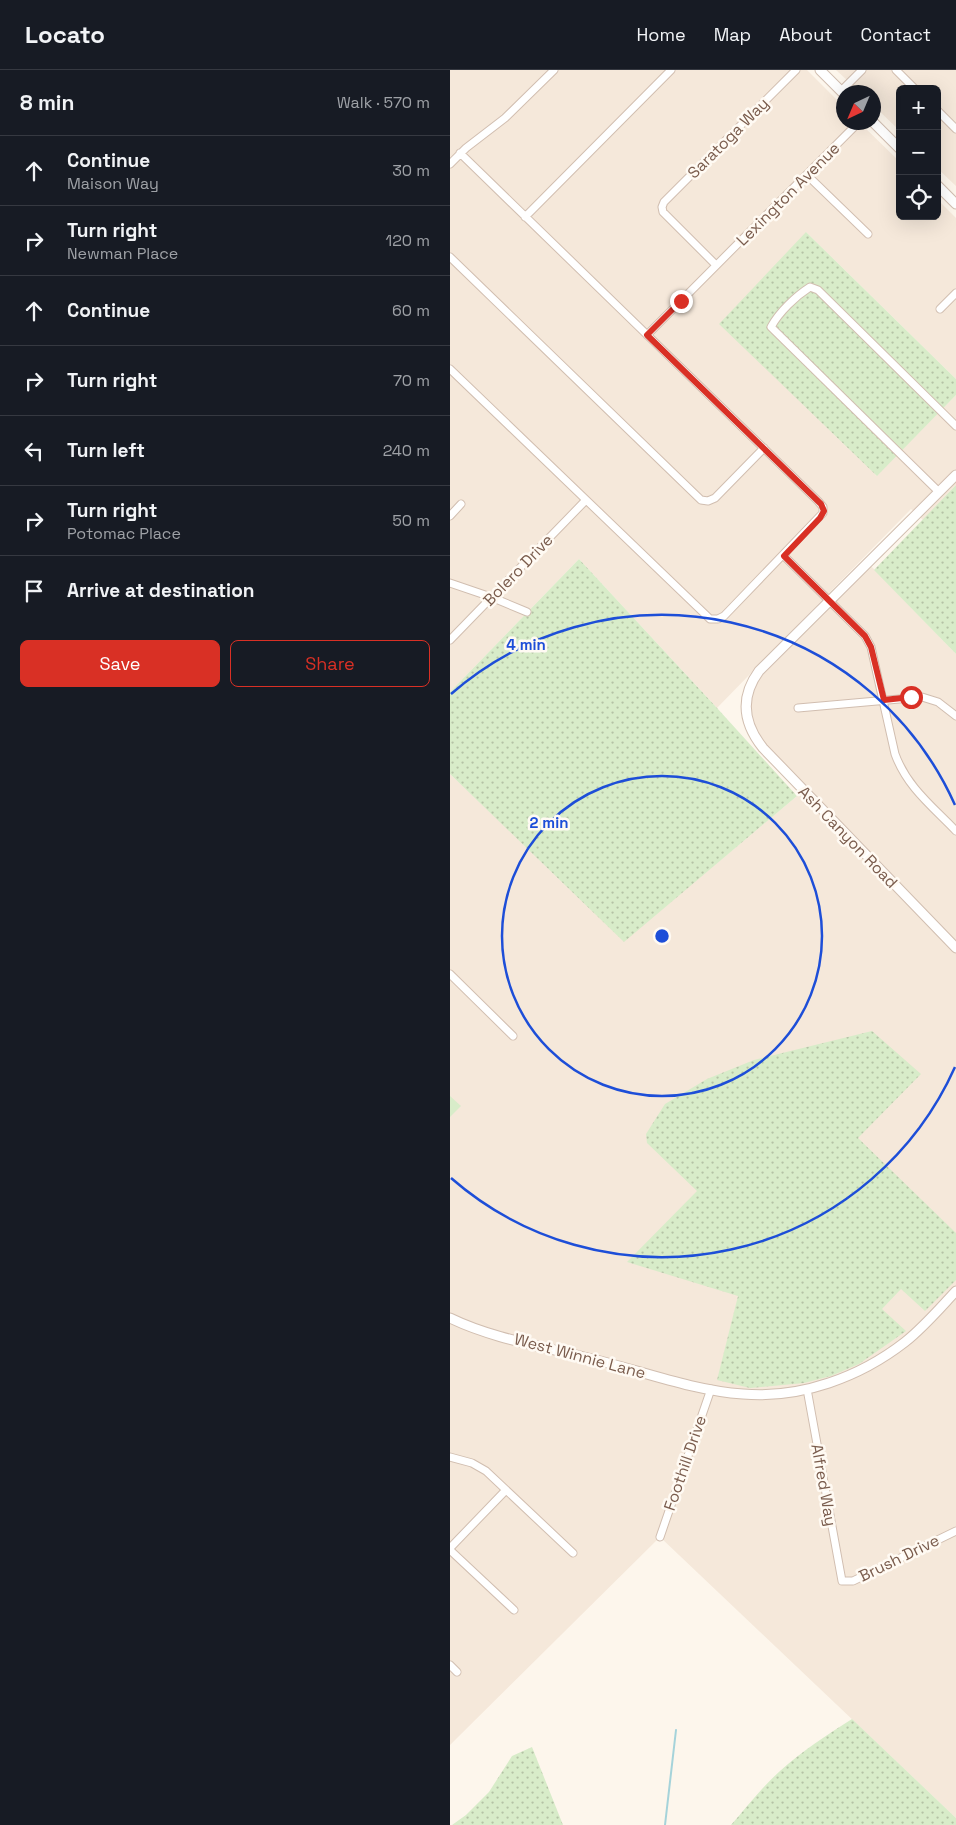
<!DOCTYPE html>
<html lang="en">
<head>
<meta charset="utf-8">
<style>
	:root { --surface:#171b24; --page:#242831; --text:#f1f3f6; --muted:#9ea1a6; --line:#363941; --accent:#d93025 }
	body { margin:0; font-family:"Space Grotesk",sans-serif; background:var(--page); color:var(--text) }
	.controls { position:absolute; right:15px; top:15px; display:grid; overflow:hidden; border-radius:8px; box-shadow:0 5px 20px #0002 }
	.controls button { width:45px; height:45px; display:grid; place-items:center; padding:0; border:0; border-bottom:1px solid var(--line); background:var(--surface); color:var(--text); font:25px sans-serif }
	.compass { position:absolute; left:386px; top:15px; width:45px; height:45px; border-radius:50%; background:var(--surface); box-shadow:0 5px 20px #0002; rotate:224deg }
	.stop { position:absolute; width:15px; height:15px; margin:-11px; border:4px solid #d93025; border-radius:50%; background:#fff }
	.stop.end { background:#d93025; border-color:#fff; box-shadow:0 1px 5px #0008 }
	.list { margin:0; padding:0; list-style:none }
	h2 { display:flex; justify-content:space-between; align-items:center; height:65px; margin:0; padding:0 20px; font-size:21px }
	h2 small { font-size:16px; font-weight:400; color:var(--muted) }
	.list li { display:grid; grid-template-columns:32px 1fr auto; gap:15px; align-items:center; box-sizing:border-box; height:70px; padding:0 20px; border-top:1px solid var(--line) }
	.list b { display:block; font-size:19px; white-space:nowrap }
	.list p { margin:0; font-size:16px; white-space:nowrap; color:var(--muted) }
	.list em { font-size:16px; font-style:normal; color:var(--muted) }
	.actions { display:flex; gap:10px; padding:15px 20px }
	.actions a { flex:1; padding:11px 0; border:1px solid var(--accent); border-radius:8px; text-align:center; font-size:18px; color:var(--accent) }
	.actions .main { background:var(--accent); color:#fff }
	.icon { flex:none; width:28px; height:28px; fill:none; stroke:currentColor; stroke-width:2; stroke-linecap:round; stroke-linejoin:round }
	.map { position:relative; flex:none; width:506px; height:1755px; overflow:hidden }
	header { display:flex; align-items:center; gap:30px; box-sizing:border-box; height:70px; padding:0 25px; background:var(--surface); border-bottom:1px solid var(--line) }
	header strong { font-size:24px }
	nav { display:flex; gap:28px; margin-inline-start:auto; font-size:18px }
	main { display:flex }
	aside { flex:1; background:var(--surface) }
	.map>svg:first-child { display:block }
	.residential { fill:#f5e8da }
	.grass { fill:url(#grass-dots) }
	.park { fill:#d8ecc9 }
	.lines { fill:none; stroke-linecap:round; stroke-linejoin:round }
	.stream { stroke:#a5d3da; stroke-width:2 }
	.minor-casing { stroke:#d1beb0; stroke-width:9 }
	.tertiary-casing { stroke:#d1beb0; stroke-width:11 }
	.minor { stroke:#fff; stroke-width:7 }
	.tertiary { stroke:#fff; stroke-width:9 }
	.route { stroke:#d93025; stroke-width:6 }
	.ring { fill:none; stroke:#1d4ed8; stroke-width:2.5 }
	.labels { text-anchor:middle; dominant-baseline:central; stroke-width:5; stroke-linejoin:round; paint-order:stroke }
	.street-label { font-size:16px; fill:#7a5c4d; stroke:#fffaf3 }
	.centre { fill:#1d4ed8; stroke:#fffaf3; stroke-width:2.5 }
	.ring-label { font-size:15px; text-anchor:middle; font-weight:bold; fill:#1d4ed8; stroke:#fffaf3; stroke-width:5; stroke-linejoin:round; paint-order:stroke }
</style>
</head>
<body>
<header>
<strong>Locato</strong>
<nav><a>Home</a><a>Map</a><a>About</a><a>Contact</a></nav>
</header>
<main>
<aside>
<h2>8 min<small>Walk · 570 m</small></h2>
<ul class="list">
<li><svg class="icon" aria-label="ahead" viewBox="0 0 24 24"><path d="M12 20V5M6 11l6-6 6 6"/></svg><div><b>Continue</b><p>Maison Way</p></div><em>30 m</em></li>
<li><svg class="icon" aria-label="right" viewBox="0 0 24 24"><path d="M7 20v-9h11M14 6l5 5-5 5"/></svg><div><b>Turn right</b><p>Newman Place</p></div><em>120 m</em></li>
<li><svg class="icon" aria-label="ahead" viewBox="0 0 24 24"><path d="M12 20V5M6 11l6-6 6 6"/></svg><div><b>Continue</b></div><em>60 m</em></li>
<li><svg class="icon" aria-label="right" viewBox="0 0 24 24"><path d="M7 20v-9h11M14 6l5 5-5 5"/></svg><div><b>Turn right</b></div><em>70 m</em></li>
<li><svg class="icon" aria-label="left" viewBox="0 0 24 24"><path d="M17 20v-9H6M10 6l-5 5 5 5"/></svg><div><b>Turn left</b></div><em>240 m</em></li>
<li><svg class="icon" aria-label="right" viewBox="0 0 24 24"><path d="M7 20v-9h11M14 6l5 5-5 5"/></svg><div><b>Turn right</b><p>Potomac Place</p></div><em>50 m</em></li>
<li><svg class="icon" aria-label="arrive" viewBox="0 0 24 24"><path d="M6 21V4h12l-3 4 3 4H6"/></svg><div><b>Arrive at destination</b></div></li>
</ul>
<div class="actions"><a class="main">Save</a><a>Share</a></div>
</aside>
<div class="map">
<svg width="506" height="1755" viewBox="0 0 506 1755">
	<defs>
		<pattern id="grass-dots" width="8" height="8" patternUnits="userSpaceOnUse" patternTransform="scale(1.25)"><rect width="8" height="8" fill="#d8ecc9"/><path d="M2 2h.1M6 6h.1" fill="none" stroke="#b4c2a5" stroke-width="1.8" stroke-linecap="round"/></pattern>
	</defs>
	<rect width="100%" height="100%" fill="#fdf6ec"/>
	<path class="residential" d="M0,0H357L393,36V52L410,53L450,92V146H487V129L506,148V309L356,162L426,406L506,325V415L473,450L461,439L267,638L129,489L0,622Z
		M386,0H506V116L487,98V19H450V61L424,36L423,22H410Z
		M417,492L506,584V1748L210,1467L0,1675V704L174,871L353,721L299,657L300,616Z"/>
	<path class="grass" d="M356,162L506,309V325L427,406L269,254Z
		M506,415V584L424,500Z
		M129,489L267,638L347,726L174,872L0,704V622Z
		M422,961L471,1004L408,1068L506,1163V1210L475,1241L451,1219L432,1239L456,1261L409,1294L381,1306L354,1313L300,1318L267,1310L288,1226L177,1192L247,1121L197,1073L196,1064L215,1034L257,1009L304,990Z
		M402,1649L506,1748V1755H281C297,1737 312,1717 330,1701C352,1681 377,1665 402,1649Z
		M82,1677L113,1755H2L16,1745L39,1722L62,1686Z"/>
	<path class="park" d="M0,1026L11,1036L0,1047Z"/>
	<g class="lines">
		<path class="stream" d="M215,1755L226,1660"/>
		<g class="minor-casing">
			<path id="minor" d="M446,0L465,19
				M391,21L412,0
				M487,40L506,59
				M0,94L16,78L55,48L104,0
				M357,105L418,164
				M75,147L221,0
				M0,187L251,430L258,431L265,428L314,378
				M266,195L213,142L212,137L214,132L346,0
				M490,239L506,223
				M197,265L409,52
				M0,299L260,549H268L274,546L373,443V437L368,431L10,83
				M489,422L321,257C329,242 346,226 360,217L368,220L506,356
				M0,446L11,434
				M334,486L415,566L421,577L445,684C457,717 482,736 506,761
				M0,513L41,527L77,542
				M0,570L136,430
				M348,638L472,627L488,632L506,646
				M0,904L63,966
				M357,1319L392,1511H403L506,1461
				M0,1387L22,1393L36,1401L123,1483
				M210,1467L261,1319
				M0,1478L56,1420
				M0,1480L64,1540
				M0,1595L7,1602"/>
		</g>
		<g class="tertiary-casing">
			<path id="tertiary" d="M370,0L393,23
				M423,52L450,79
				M487,115L506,134
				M506,405L309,601C290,627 293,653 313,678L506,878
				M0,1248C41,1268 90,1276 134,1287C187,1299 239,1320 293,1324C351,1329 410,1307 455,1272C474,1257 490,1238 506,1221"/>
		</g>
		<use href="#minor" class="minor"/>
		<use href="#tertiary" class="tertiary"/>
	</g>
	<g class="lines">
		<path class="route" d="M231,231L197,265L371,434L374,441L370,448L334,486L415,566L421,577L434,630L461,627"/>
	</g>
	<g class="ring">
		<circle cx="212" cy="866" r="160"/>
		<path d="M505 997A321 321 0 0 1 1 1108M1 624A321 321 0 0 1 505 735"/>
	</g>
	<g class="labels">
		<g class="street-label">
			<text transform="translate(278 68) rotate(-45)">Saratoga Way</text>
			<text transform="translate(338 124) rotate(-45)">Lexington Avenue</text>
			<text transform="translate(68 500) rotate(-46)">Bolero Drive</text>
			<text transform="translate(398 767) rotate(46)">Ash Canyon Road</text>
			<text transform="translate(130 1286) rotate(15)">West Winnie Lane</text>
			<text transform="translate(235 1393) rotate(-71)">Foothill Drive</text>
			<text transform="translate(374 1415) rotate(80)">Alfred Way</text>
			<text transform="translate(449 1488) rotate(-26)">Brush Drive</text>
		</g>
	</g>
	<circle cx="212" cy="866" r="8" class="centre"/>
	<g class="ring-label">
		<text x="76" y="580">4 min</text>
		<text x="99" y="758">2 min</text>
	</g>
</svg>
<div class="controls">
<button>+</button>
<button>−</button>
<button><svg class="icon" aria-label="locate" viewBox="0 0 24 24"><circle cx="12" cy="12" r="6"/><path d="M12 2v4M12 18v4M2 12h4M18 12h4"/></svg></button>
</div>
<svg class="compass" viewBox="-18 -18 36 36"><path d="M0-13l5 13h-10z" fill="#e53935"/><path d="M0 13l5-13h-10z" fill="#9ea1a6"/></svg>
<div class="stop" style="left:461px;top:627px"></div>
<div class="stop end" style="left:231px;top:231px"></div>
</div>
</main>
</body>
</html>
